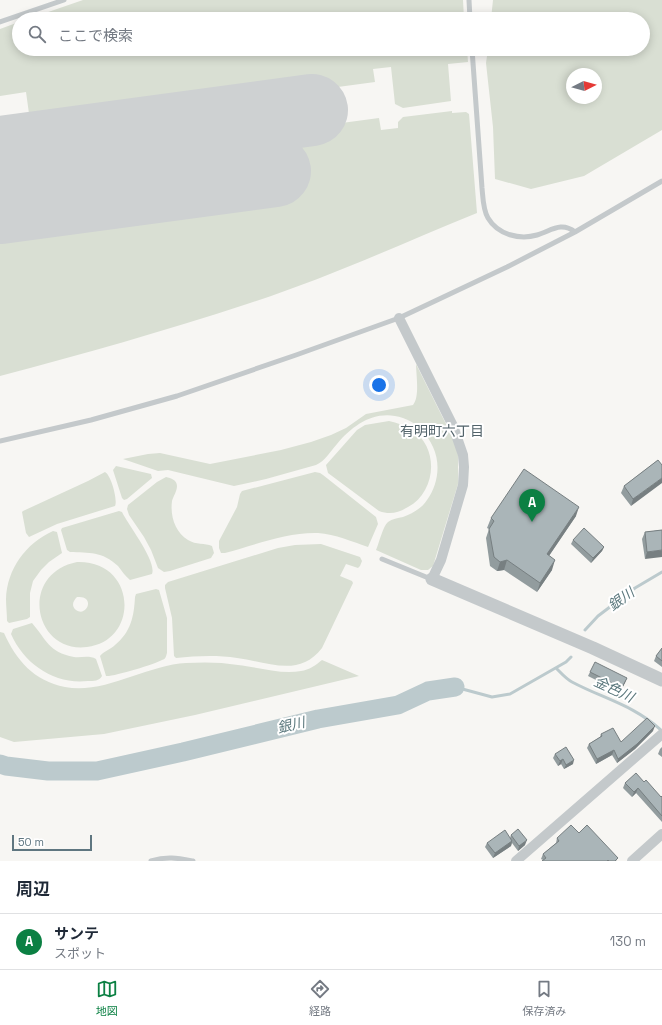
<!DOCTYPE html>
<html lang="ja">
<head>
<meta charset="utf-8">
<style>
	:root { --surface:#fff; --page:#f6f6f7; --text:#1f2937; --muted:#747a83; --line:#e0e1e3; --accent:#0b8043 }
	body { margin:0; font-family:"Space Grotesk","Noto Sans JP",sans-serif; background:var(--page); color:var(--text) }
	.compass { position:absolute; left:566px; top:68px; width:36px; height:36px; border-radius:50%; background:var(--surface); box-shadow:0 2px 10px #0003; rotate:84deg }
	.scale { position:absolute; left:12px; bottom:10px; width:80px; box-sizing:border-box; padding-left:4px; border:2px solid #5f7680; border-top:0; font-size:11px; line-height:14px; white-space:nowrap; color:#5f7680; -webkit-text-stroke:3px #fff; paint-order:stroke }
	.you { position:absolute; left:379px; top:385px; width:14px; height:14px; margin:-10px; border:3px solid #fff; border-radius:50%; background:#1a73e8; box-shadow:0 0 0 6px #1a73e833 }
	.badge { display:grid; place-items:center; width:26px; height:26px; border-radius:50%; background:var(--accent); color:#fff; font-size:13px; font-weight:700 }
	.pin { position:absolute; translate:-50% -33px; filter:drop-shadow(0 1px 2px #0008) }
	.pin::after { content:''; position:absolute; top:21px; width:14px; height:12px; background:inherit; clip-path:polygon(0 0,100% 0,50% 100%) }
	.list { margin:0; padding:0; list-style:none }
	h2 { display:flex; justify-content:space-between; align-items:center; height:52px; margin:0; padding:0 16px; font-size:17px }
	h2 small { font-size:13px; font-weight:400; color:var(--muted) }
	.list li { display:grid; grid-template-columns:26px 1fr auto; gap:12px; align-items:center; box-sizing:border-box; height:56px; padding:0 16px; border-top:1px solid var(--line) }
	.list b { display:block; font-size:15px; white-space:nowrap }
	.list p { margin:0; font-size:13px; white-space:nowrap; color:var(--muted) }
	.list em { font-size:13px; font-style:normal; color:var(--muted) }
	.icon { flex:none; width:22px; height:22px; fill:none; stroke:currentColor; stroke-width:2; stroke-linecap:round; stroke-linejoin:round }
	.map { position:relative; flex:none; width:662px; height:861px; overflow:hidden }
	.search { position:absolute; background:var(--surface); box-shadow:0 2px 10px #0003; left:12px; right:12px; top:12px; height:44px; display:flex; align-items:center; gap:10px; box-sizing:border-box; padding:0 14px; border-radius:22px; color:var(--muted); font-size:15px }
	.sheet { height:108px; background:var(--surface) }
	nav { display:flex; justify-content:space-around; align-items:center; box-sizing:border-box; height:56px; border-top:1px solid var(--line); background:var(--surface); font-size:11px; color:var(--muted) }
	nav a { display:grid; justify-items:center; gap:2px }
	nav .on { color:var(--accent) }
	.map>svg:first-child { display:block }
	.grass { fill:#d9dfd3; fill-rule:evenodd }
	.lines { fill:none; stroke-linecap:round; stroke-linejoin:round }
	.stream { stroke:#bccacd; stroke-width:3 }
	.river { stroke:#bccacd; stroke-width:19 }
	.runway { stroke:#ced1d2; stroke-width:72 }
	.service { stroke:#c4c9cb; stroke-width:5 }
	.minor { stroke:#c4c9cb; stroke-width:10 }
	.tertiary { stroke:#c4c9cb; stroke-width:13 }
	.wall { fill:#929c9e }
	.shaded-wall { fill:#777f81 }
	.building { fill:#aab5b8; stroke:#777f81 }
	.labels { text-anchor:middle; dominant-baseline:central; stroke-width:4; stroke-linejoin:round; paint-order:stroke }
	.neighbourhood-label { font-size:14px; fill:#52636a; stroke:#fff }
	.water-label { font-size:14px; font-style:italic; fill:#5a777c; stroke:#fff }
</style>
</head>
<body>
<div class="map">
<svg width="662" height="861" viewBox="0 0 662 861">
	<rect width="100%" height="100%" fill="#f7f6f3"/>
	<path class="grass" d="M83,0H463L464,19H28Z
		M493,0H662V130L584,176L531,189L495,179L493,127L486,63L488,49H643V19H491ZM572,74H596V98H572Z
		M19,22V49H467L468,62L448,64L451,101L403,108L395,104L391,67L373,69L375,82L31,128L26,92L0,96V29Z
		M323,94L337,104L326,119L35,159L31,132Z
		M452,111V113L466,112L469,114L477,213C401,244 325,279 247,304C165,331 83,354 0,376V175L36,170L35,164L379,118L381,130L398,128V122L403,117Z
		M416,364L455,442L458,455V484L433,566L428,570H421L376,550C379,543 383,526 388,522C392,519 398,518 403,517C412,514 422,508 427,500C438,485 441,464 433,447C428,435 416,422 403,418C376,409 354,424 337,444C330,452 325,461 316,465L266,479L234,486L168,470L158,471L123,459L148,454L160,453L210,464L281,450L311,442L331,435L346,428L366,414L413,405C420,397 416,374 416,364Z
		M389,421C397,423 405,425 412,430C440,448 436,492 408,507C398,513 390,515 379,511L328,473L326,465L357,430L365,425Z
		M116,466L151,474L152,478L127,499L124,500L122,498L113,470Z
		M105,472C111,475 118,500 115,506L57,524L29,537L26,533L22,512L23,511L88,481Z
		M315,472L320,473L323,475L376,517L378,524L368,547C353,542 335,534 318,533C287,532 255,545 225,553H221L219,548V541L237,507L240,494L242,491Z
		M166,477C171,478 177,480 177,486C177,491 173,497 172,501C170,516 175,532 188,540C196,545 205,543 212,546L214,553L211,558L170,571L164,572L158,568L151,550L144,537L129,515L127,509L128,505L157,482Z
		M119,511L122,512C128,525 157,561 152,574L130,580C125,576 122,571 118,566C102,551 89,553 70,552L67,550L61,530L62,528Z
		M53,531L57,532L62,553L49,562L41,570L33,581L30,593V617L27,619L9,623L7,621C7,614 6,606 6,599C7,569 26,543 53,531Z
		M321,544L360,557L362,561L360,566L358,568L346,564L340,576L352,581L353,583L322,648C299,678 269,662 237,658C217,655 196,656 176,658L174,656L172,618L165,588V585L168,582L278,548L295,545Z
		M77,562C137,560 140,641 87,647C34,654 18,574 77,562ZM77,597C96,595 87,618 76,610C71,606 73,601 77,597Z
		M156,589L159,590L167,618V653C166,656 166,659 162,660C155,664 113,677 106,676L100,656C104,651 111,649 115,645C131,632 134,616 135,597L136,594Z
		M32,623C47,640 48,652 74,657C81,658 89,655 96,659L102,676C99,681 94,681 88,681C55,685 24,664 11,634L13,629Z
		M0,632L4,633C16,660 34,681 65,687C103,695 147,665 186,663C203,662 221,662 238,665C257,667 282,675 301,671C309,670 316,665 322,660L359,676L195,715L104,734L14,742L0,737Z"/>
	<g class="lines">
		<path class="stream" d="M585,630L598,616L635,588L662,572
			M556,668C561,673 566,679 572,682C604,699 634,705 662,731
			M455,687L492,697L510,694L566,662L571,657"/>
		<path class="river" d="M0,764L6,766L48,771H97L183,752L318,719L398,705L428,691L455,687"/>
		<path class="runway" d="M0,152L312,110
			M0,208L275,171"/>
		<path class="service" d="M469,0L470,19
			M0,22L64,0
			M472,49L482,188C483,198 483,210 488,218C498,235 520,240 537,235C551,231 561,221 575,232
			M0,441L91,420L177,396L296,355L399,318L507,267L575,232L662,181
			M382,559L431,579
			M151,861C167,856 177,858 193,861"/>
		<path class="minor" d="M399,318L453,426L463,455L464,467L463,485L441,560L432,579
			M516,861L662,734
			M632,861L662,834"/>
		<path class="tertiary" d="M432,579L593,648L662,680"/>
	</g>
	<path class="wall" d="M658,460L631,506L621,493L624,486Z
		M576,516L549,556L552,570L537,592L504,570L497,571L490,566L486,538L489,529L487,528L491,518Z
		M662,530L645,559L642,539L645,532Z
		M573,540L604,547L602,551L591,563L571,544Z
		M662,648V667L654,661L656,656Z
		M590,672L627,678L618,696L608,691L610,687L588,676Z
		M653,731L635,749L617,763L612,755L596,764L587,748L589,744L600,737L601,734L621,742Z
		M662,747V757L658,754L660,749Z
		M555,754L573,764L564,769L561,764L558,766L553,758Z
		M644,782L661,797L662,796V822L636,793L632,797L623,788L625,783Z
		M579,833L617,861H542L543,860L541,859L543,854L556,843L557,838Z
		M511,835L525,845L518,851L512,843L511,846L493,858L485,847L487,843L510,838Z"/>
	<path class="shaded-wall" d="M662,478V483L631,506L633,499Z
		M579,507L576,516L544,563L547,554Z
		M604,547L602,551L591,563L593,558Z
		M662,550V557L645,559L647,552Z
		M507,560L504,570L497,571L500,562Z
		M555,560L552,570L537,592L540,583Z
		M627,678L625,683L618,696L620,691Z
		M655,726L653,731L635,749L617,763L618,759Z
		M614,750L612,755L596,764L597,759Z
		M563,759L561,764L558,766L560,761Z
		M574,760L573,764L564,769L566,765Z
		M638,788L636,793L632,797L634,792Z
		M527,840L525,845L518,851L519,846Z
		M512,841L511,846L493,858L495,853Z"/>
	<path class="building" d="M658,460L662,465V478L633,499L624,486Z
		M524,469L579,507L547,554L555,560L540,583L507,560L500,562L494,557L489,529L494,521L491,518Z
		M584,528L604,547L593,558L573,540Z
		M662,530V550L647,552L645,532Z
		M662,648V661L656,656Z
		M595,662L627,678L620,691L610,687L612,683L590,672Z
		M647,718L655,726L637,744L618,759L614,750L597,759L589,744L602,736L601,734L613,728L621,742Z
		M566,747L574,760L566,765L563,759L560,761L555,754Z
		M636,773L644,782L646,780L661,797L662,796V816L638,788L634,792L625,783Z
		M571,825L579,833L587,825L618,858L615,861H609L608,860L607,861H542L546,858L543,854L559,841L557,838Z
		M518,829L527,840L519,846L511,835Z
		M505,830L512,841L495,853L487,843Z"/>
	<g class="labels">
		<g class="neighbourhood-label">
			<text x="442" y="431">有明町六丁目</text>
		</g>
		<g class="water-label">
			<text transform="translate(621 599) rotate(-36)">銀川</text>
			<text transform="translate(614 689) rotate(25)">金色川</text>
			<text transform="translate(291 725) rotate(-13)">銀川</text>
		</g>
	</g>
</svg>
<svg class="compass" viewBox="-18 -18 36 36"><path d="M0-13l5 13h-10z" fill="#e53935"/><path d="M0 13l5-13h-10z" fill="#747a83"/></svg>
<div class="scale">50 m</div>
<div class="you"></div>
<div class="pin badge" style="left:532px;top:522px">A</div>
<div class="search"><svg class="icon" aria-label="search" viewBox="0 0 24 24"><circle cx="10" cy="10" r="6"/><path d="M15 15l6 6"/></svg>ここで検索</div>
</div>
<section class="sheet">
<h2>周辺<small></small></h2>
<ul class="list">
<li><span class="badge">A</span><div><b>サンテ</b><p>スポット</p></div><em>130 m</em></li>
</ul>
</section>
<nav>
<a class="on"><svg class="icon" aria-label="map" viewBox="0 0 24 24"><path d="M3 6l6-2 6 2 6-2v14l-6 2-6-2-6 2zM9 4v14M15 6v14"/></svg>地図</a>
<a><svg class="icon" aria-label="directions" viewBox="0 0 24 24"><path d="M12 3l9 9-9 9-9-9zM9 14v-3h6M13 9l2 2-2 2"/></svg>経路</a>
<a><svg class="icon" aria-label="saved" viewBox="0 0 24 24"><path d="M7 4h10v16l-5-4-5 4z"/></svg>保存済み</a>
</nav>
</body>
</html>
